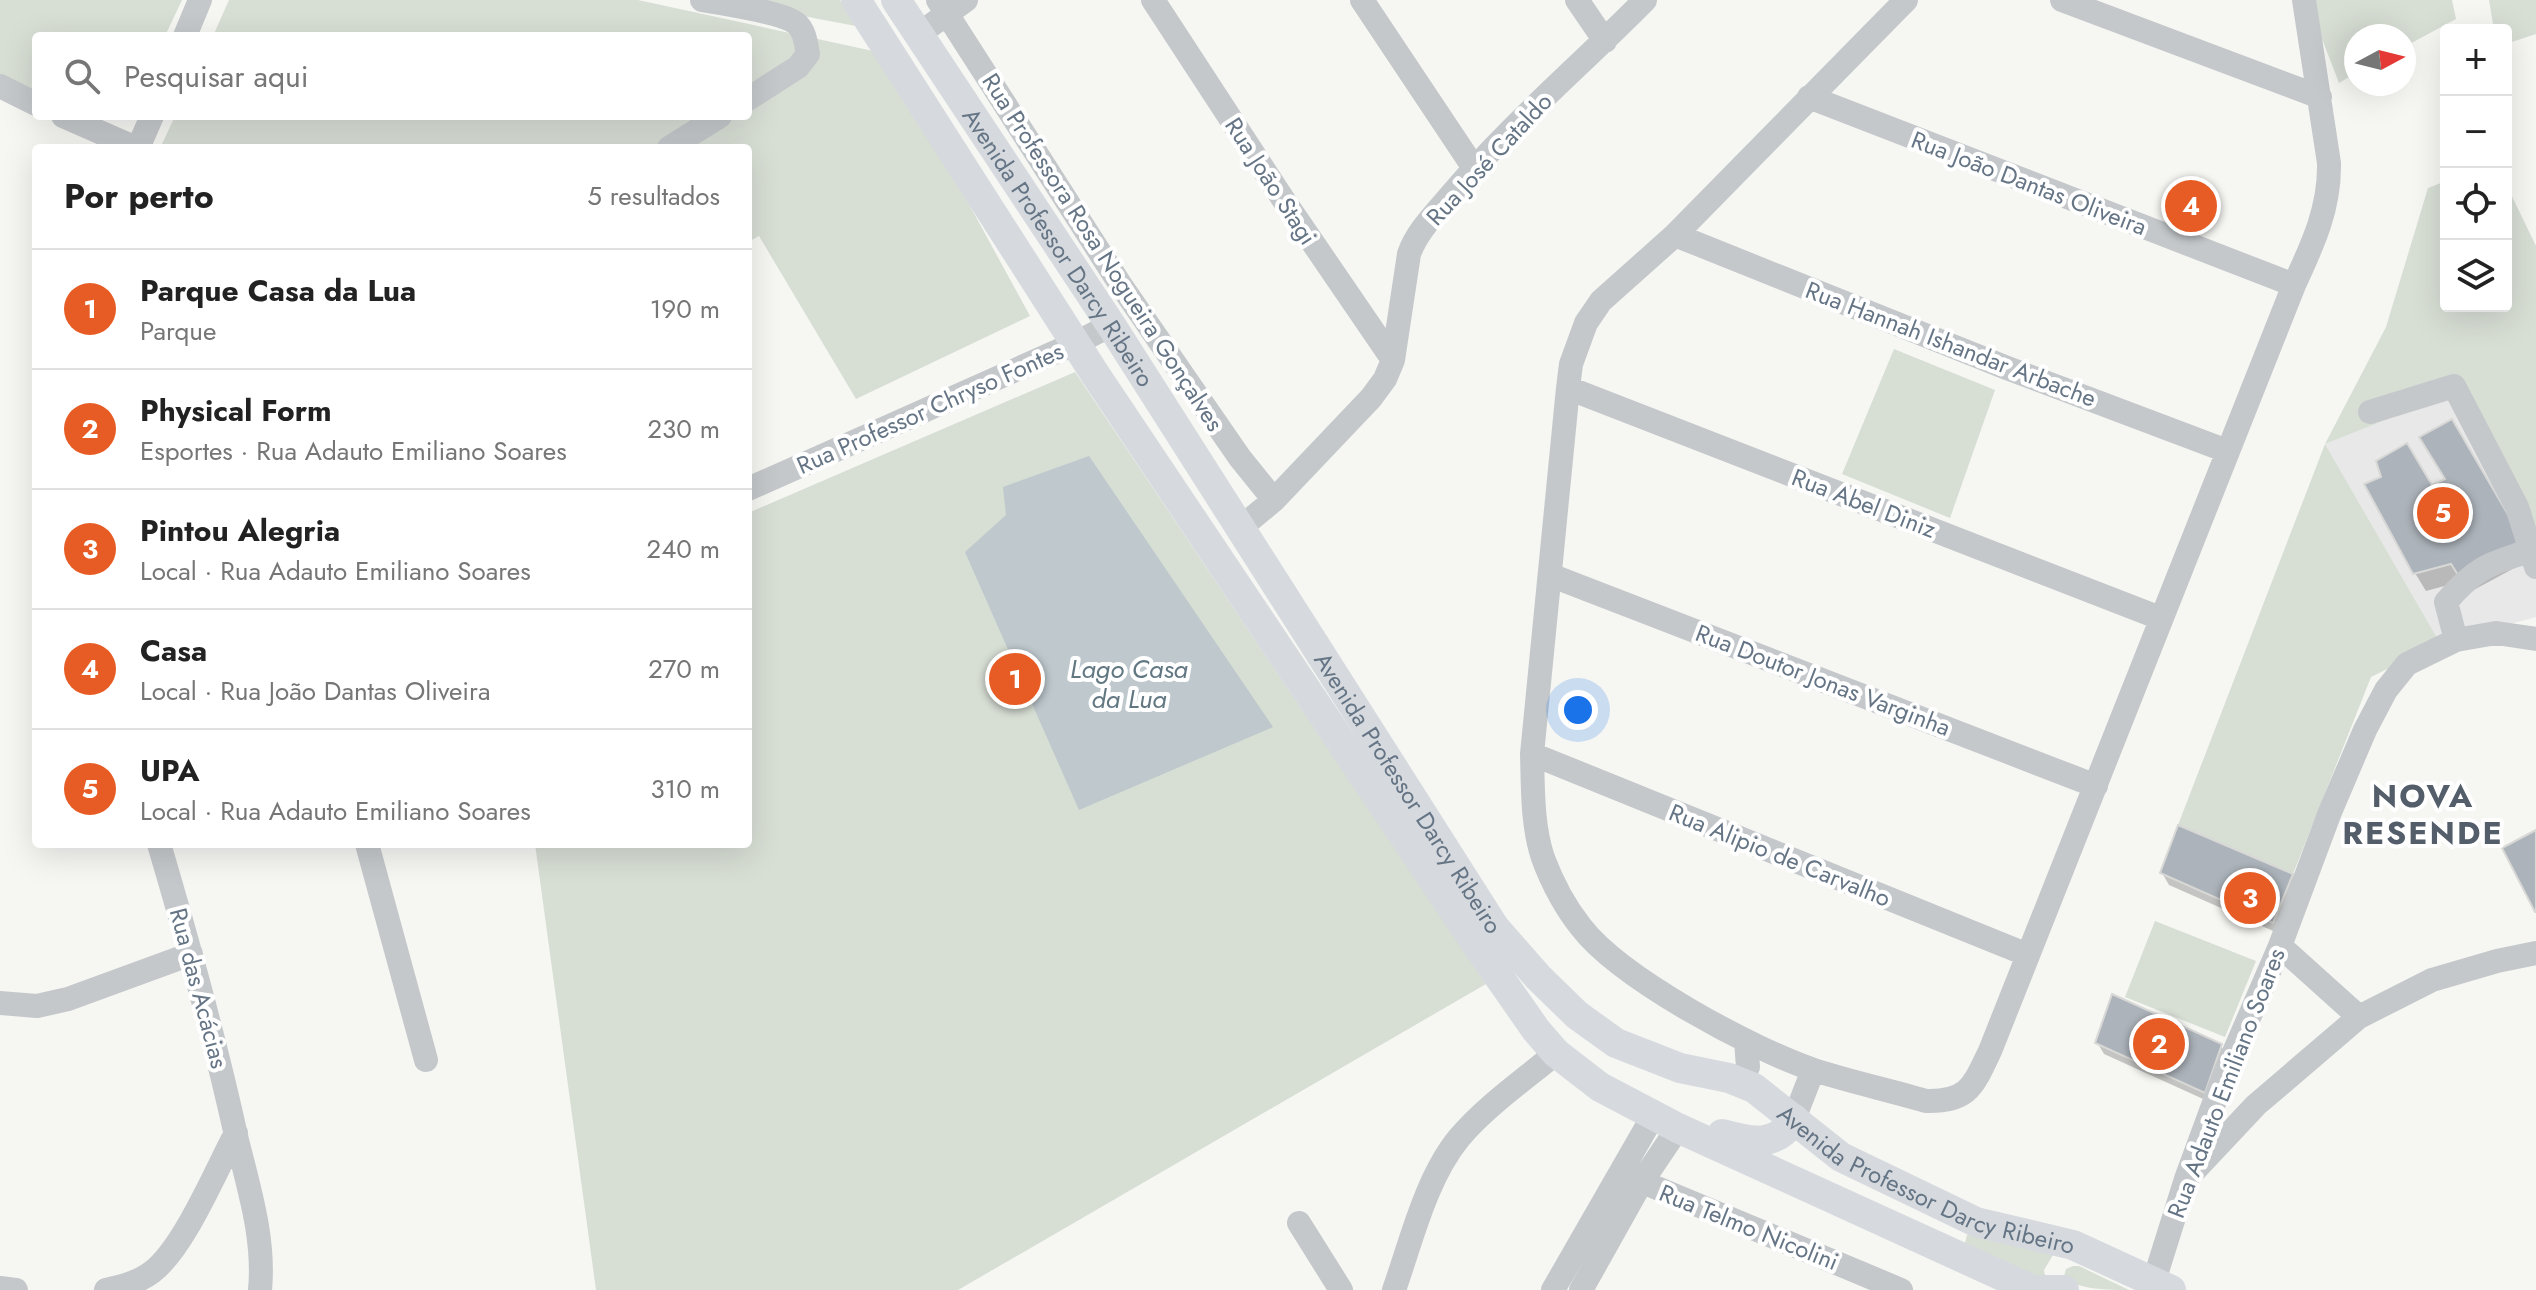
<!DOCTYPE html>
<html lang="pt">
<head>
<meta charset="utf-8">
<style>
	:root { --surface:#fff; --page:#f6f6f6; --text:#222; --muted:#767676; --line:#e0e0e0; --accent:#e65c24 }
	body { margin:0; font-family:Jost,sans-serif; background:var(--page); color:var(--text) }
	.controls { position:absolute; right:24px; top:24px; display:grid; overflow:hidden; border-radius:8px; box-shadow:0 8px 32px #0002 }
	.controls button { width:72px; height:72px; display:grid; place-items:center; padding:0; border:0; border-bottom:2px solid var(--line); background:var(--surface); color:var(--text); font:40px sans-serif }
	.compass { position:absolute; left:2344px; top:24px; width:72px; height:72px; border-radius:50%; background:var(--surface); box-shadow:0 8px 32px #0002; rotate:83deg }
	.you { position:absolute; left:1578px; top:710px; width:28px; height:28px; margin:-20px; border:6px solid #fff; border-radius:50%; background:#1a73e8; box-shadow:0 0 0 12px #1a73e833 }
	.badge { display:grid; place-items:center; width:52px; height:52px; border-radius:50%; background:var(--accent); color:#fff; font-size:26px; font-weight:700 }
	.pin { position:absolute; translate:-50% -50%; border:4px solid #fff; box-shadow:0 2px 8px #0006 }
	.list { margin:0; padding:0; list-style:none }
	h2 { display:flex; justify-content:space-between; align-items:center; height:104px; margin:0; padding:0 32px; font-size:34px }
	h2 small { font-size:26px; font-weight:400; color:var(--muted) }
	.list li { display:grid; grid-template-columns:52px 1fr auto; gap:24px; align-items:center; box-sizing:border-box; height:120px; padding:0 32px; border-top:2px solid var(--line) }
	.list b { display:block; font-size:30px; white-space:nowrap }
	.list p { margin:0; font-size:26px; white-space:nowrap; color:var(--muted) }
	.list em { font-size:26px; font-style:normal; color:var(--muted) }
	.icon { flex:none; width:44px; height:44px; fill:none; stroke:currentColor; stroke-width:2; stroke-linecap:round; stroke-linejoin:round }
	.map { position:relative; flex:none; width:2536px; height:1290px; overflow:hidden }
	.search { position:absolute; background:var(--surface); box-shadow:0 8px 32px #0002; left:32px; top:32px; width:720px; height:88px; display:flex; align-items:center; gap:20px; box-sizing:border-box; padding:0 28px; border-radius:8px; color:var(--muted); font-size:30px }
	.panel { position:absolute; background:var(--surface); box-shadow:0 8px 32px #0002; left:32px; top:144px; width:720px; height:704px; border-radius:8px }
	.map>svg:first-child { display:block }
	.built { fill:#e7e8e7 }
	.green { fill:#d7ded4 }
	.water { fill:#bec8cd }
	.shadow { fill:#0003 }
	.building { fill:#acb3ba; stroke:#d8d8d6; stroke-width:2 }
	.lines { fill:none; stroke-linecap:round; stroke-linejoin:round }
	.minor { stroke:#c4c8cb; stroke-width:24 }
	.major { stroke:#d6dadf; stroke-width:30 }
	.labels { text-anchor:middle; dominant-baseline:central; stroke-width:8; stroke-linejoin:round; paint-order:stroke }
	.street-label { font-size:24px; fill:#657585; stroke:#fff }
	.water-label { font-size:26px; font-style:italic; fill:#617781; stroke:#fff }
	.district-label { font-size:32px; font-weight:bold; letter-spacing:2px; fill:#535e6a; stroke:#fff }
</style>
</head>
<body>
<div class="map">
<svg width="2536" height="1290" viewBox="0 0 2536 1290">
	<rect width="100%" height="100%" fill="#f6f7f3"/>
	<path class="built" d="M2456,392L2536,557V617L2440,643L2325,444Z"/>
	<path class="green" d="M0,0H182L165,36H36V95L0,76Z
		M229,0H638L887,54L1030,316L856,399L759,236L748,242V148H222L162,144L175,116H748V36H213Z
		M719,0H840L861,27Z
		M2307,0H2452L2456,19L2404,47V36H2356V73L2339,83Z
		M2489,0H2536V34L2506,44V30H2494Z
		M2446,181V306H2506V184L2536,246V557L2456,392L2325,444L2440,643L2371,677L2293,874L2178,825L2325,444L2386,327L2428,188Z
		M1894,349L1995,390L1950,518L1842,474Z
		M1075,372L1486,984L958,1290H596L535,844H748V513Z
		M2155,921L2256,961L2225,1037L2125,997Z
		M1967,1235L2041,1242L2056,1250L2044,1270L2047,1285L1965,1243Z
		M2073,1266H2079L2129,1290C2110,1290 2074,1290 2064,1276L2066,1269Z"/>
	<path class="water" d="M1089,456L1273,727L1079,810L965,552L1006,515L1003,487Z"/>
	<path class="shadow" d="M2192,181L2208,189L2192,235Z
		M2431,488L2531,559L2470,592L2463,581L2426,591L2415,573Z
		M2162,873L2292,875L2299,887L2280,934L2169,885Z
		M2097,1042L2221,1046L2228,1058L2212,1103L2104,1054Z"/>
	<path class="building" d="M2190,179L2208,186L2192,234L2174,227Z
		M2452,419L2523,540L2458,575L2451,564L2413,574L2364,484L2381,477L2376,461L2407,443L2432,485L2445,479L2419,437Z
		M2178,825L2293,874L2273,923L2160,873Z
		M2536,830V912H2535L2502,848Z
		M2112,994L2222,1044L2205,1093L2095,1043Z"/>
	<g class="lines">
		<path class="minor" d="M702,0C723,4 783,12 797,24C805,31 806,44 808,54L798,67L748,99
			M938,0L1120,284L1240,458L1274,500
			M1153,0L1283,199L1393,360
			M1362,0L1474,168
			M1577,0L1605,41
			M1906,0L1675,235L1601,301L1586,323L1571,364L1568,388L1532,754C1533,788 1532,825 1543,858C1552,882 1565,907 1581,927C1620,978 1752,1049 1814,1070C1851,1082 1889,1090 1926,1101C1969,1102 1973,1086 1990,1051L2294,285C2313,244 2330,208 2329,163L2304,0
			M2062,0L2320,97
			M919,34L966,0
			M185,36L200,0
			M0,86L36,104
			M1809,97L2294,285
			M63,116L136,148
			M138,148L152,116
			M669,148L720,116
			M1675,235L2007,368L2227,451
			M1568,388L2160,618
			M2370,412L2454,386L2517,507L2536,567
			M748,489L1076,343L1111,325
			M1239,529L1274,500L1371,398L1385,379L1393,360L1409,254C1417,231 1436,213 1451,195C1510,125 1581,65 1645,0
			M1550,575L2096,786
			M2456,640L2446,602C2474,569 2489,563 2530,551
			M1532,754L2028,955
			M159,844C188,942 215,1040 237,1140C249,1189 265,1239 260,1290
			M367,844L426,1060
			M2280,946L2359,1017
			M0,1003L37,1006L68,999L191,954
			M1740,1083L1748,1067L1746,1041
			M1794,1119L1813,1070
			M2193,1172L2256,1105L2359,1017L2432,980L2497,961L2536,953
			M1621,1173L1901,1290
			M1299,1223L1341,1290
			M2154,1281L2186,1179L2225,1073L2280,946L2330,812L2365,730L2386,690L2407,664L2456,640L2496,633L2536,639
			M0,1288L16,1290
			M106,1290C123,1286 139,1282 152,1272C184,1248 216,1170 236,1133
			M1394,1290C1411,1242 1426,1178 1459,1138C1486,1106 1524,1080 1556,1053
			M1553,1290L1653,1116
			M1581,1290L1641,1183L1678,1128"/>
		<g class="major">
			<path d="M856,0L1095,374L1481,951L1536,1030L1556,1053L1600,1087L1678,1128L2033,1290"/>
			<path id="s1" d="M896,0L1111,325L1495,928L1538,977L1577,1015L1616,1043L1680,1068L1729,1078L1754,1088L1841,1157L1976,1222L2073,1245L2171,1290"/>
			<path d="M1722,1134C1751,1142 1776,1148 1794,1119"/>
			<path d="M2042,1290H2064"/>
		</g>
	</g>
	<g class="labels">
		<g class="street-label">
			<text transform="translate(1489 159) rotate(-47)">Rua José Cataldo</text>
			<text transform="translate(1271 181) rotate(57)">Rua João Stagi</text>
			<text transform="translate(2029 183) rotate(21)">Rua João Dantas Oliveira</text>
			<text stroke="none"><textPath href="#s1" startOffset="296">Avenida Professor Darcy Ribeiro</textPath></text>
			<text transform="translate(1103 252) rotate(57)">Rua Professora Rosa Nogueira Gonçalves</text>
			<text transform="translate(1951 344) rotate(21)">Rua Hannah Ishandar Arbache</text>
			<text transform="translate(930 408) rotate(-24)">Rua Professor Chryso Fontes</text>
			<text transform="translate(1864 503) rotate(21)">Rua Abel Diniz</text>
			<text transform="translate(1823 680) rotate(21)">Rua Doutor Jonas Varginha</text>
			<text stroke="none"><textPath href="#s1" startOffset="944">Avenida Professor Darcy Ribeiro</textPath></text>
			<text transform="translate(1780 855) rotate(22)">Rua Alipio de Carvalho</text>
			<text transform="translate(199 988) rotate(75)">Rua das Acácias</text>
			<text transform="translate(2226 1083) rotate(-69)">Rua Adauto Emiliano Soares</text>
			<text stroke="none"><textPath href="#s1" startOffset="1616">Avenida Professor Darcy Ribeiro</textPath></text>
			<text transform="translate(1749 1227) rotate(22)">Rua Telmo Nicolini</text>
		</g>
		<g class="water-label">
			<text x="1129" y="669">Lago Casa<tspan x="1129" dy="30">da Lua</tspan></text>
		</g>
		<g class="district-label">
			<text x="2423" y="796">NOVA<tspan x="2423" dy="37">RESENDE</tspan></text>
		</g>
	</g>
</svg>
<div class="controls">
<button>+</button>
<button>−</button>
<button><svg class="icon" aria-label="locate" viewBox="0 0 24 24"><circle cx="12" cy="12" r="6"/><path d="M12 2v4M12 18v4M2 12h4M18 12h4"/></svg></button>
<button><svg class="icon" aria-label="layers" viewBox="0 0 24 24"><path d="M12 4l9 5-9 5-9-5zM3 14l9 5 9-5"/></svg></button>
</div>
<svg class="compass" viewBox="-18 -18 36 36"><path d="M0-13l5 13h-10z" fill="#e53935"/><path d="M0 13l5-13h-10z" fill="#767676"/></svg>
<div class="you"></div>
<div class="pin badge" style="left:1015px;top:679px">1</div>
<div class="pin badge" style="left:2159px;top:1044px">2</div>
<div class="pin badge" style="left:2250px;top:898px">3</div>
<div class="pin badge" style="left:2191px;top:206px">4</div>
<div class="pin badge" style="left:2443px;top:513px">5</div>
<div class="search"><svg class="icon" aria-label="search" viewBox="0 0 24 24"><circle cx="10" cy="10" r="6"/><path d="M15 15l6 6"/></svg>Pesquisar aqui</div>
<section class="panel">
<h2>Por perto<small>5 resultados</small></h2>
<ul class="list">
<li><span class="badge">1</span><div><b>Parque Casa da Lua</b><p>Parque</p></div><em>190 m</em></li>
<li><span class="badge">2</span><div><b>Physical Form</b><p>Esportes · Rua Adauto Emiliano Soares</p></div><em>230 m</em></li>
<li><span class="badge">3</span><div><b>Pintou Alegria</b><p>Local · Rua Adauto Emiliano Soares</p></div><em>240 m</em></li>
<li><span class="badge">4</span><div><b>Casa</b><p>Local · Rua João Dantas Oliveira</p></div><em>270 m</em></li>
<li><span class="badge">5</span><div><b>UPA</b><p>Local · Rua Adauto Emiliano Soares</p></div><em>310 m</em></li>
</ul>
</section>
</div>
</body>
</html>
